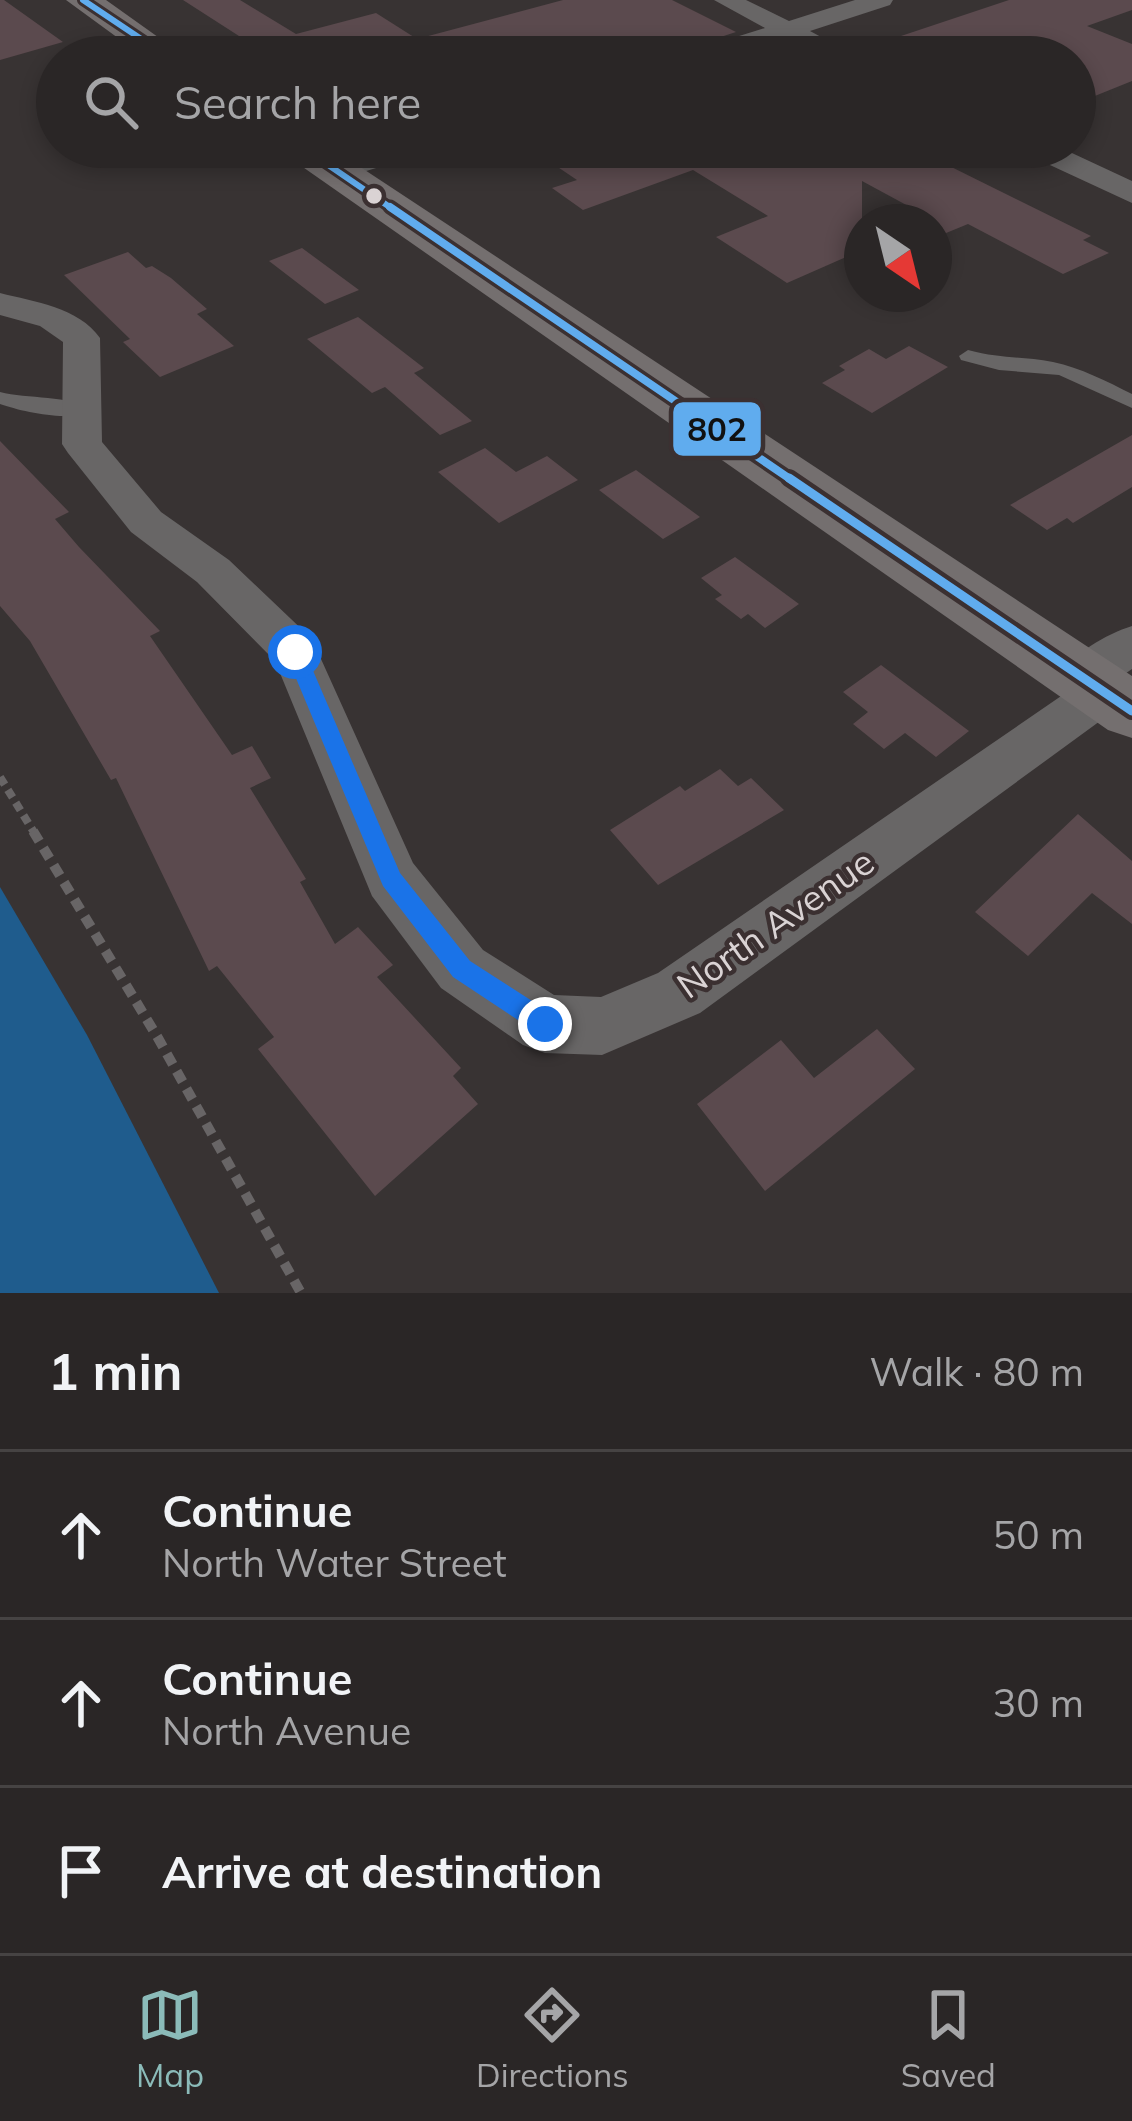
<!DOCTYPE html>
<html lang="en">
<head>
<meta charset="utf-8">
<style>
	:root { --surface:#2a2626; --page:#322e2e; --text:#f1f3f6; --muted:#a5a5a7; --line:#464343; --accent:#8bbbb9 }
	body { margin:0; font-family:Mulish,sans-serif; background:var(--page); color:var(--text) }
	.compass { position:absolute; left:844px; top:204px; width:108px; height:108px; border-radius:50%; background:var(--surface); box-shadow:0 6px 18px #0003; rotate:145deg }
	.stop { position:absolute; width:36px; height:36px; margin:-27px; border:9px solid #1a73e8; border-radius:50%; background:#fff }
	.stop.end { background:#1a73e8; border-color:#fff; box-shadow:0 3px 12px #0008 }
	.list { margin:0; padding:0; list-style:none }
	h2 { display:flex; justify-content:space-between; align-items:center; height:156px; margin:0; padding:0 48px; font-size:51px }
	h2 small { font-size:39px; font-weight:400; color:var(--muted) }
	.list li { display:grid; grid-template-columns:78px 1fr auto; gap:36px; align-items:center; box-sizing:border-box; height:168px; padding:0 48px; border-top:3px solid var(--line) }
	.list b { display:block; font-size:45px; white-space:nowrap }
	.list p { margin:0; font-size:39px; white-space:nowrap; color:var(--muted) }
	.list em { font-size:39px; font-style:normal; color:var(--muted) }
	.icon { flex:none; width:66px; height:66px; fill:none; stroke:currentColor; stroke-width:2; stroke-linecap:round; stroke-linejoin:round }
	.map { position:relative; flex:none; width:1132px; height:1293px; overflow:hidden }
	.search { position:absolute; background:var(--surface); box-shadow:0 6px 18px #0003; left:36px; right:36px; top:36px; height:132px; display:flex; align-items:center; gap:30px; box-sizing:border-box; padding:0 42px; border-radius:66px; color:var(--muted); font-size:45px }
	.sheet { height:660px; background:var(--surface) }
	nav { display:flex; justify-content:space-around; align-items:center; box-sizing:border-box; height:168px; border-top:3px solid var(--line); background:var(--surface); font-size:33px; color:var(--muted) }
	nav a { display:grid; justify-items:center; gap:6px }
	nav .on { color:var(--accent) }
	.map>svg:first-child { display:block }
	.water { fill:#1f5c8d }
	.building { fill:#5b4a4e }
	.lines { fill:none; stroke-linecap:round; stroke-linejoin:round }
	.path-far1 { stroke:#686566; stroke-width:8; stroke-dasharray:9 6; stroke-linecap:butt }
	.path { stroke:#686566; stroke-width:10; stroke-dasharray:12 8; stroke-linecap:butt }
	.service { fill:#686666; fill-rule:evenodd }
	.minor { fill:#686666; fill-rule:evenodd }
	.primary { fill:#746f6f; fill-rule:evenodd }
	.bus-1-far2-casing { stroke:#3b3031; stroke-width:12 }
	.bus-1-far1-casing { stroke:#3b3031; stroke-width:15 }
	.bus-1-casing { stroke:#3b3031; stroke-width:18 }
	.bus-1-far2 { stroke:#60acee; stroke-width:6 }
	.bus-1-far1 { stroke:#60acee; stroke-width:8 }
	.bus-1 { stroke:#60acee; stroke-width:9 }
	.route { fill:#1a73e8 }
	.bus-dot { fill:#dad3d4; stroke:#3b3031; stroke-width:4.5 }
	.labels { text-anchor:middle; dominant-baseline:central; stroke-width:9; stroke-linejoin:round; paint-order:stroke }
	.street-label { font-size:36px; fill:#dad3d4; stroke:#3b3031 }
	.line-badge { stroke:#3b3031; stroke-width:4.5 }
	.pale-badge-label { font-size:33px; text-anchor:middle; font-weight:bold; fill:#111 }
</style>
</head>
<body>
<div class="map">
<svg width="1132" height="1293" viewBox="0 0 1132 1293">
	<rect width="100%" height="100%" fill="#383333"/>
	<path class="water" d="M0,887L87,1035L219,1293H0Z"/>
	<path class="building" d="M0,0H4L63,42L0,60Z
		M183,0H240L296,34L376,13L417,39L563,0H672L736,32L690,47L683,57H251L249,46L253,45Z
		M1009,0H1132V10L1087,26L1132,44V81L1075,104V57H862L856,51Z
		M528,147H911L1091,236L1083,240L1109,253L1063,274L968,224L934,238V220L862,181V250L787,283L716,237L768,216L693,170L583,210L552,188L577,180Z
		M302,248L359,290L325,304L269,261Z
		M128,252L146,268L152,266L171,278L207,309L197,314L234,346L160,377L123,342L130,339L64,275Z
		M358,317L424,368L414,373L472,421L440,435L385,387L372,393L307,339Z
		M909,346L948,367L872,413L822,383L845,370L839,366L869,349L886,359Z
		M1132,435V487L1073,523L1067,518L1047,530L1010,505Z
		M0,441L69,512L55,519L79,547L160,631L150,636L232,755L252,746L271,778L250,788L306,879L300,882L335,944L358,927L393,965L377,977L461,1068L453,1076L478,1104L375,1196L258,1049L274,1037L217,966L209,971L116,778L111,780L30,641L0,606Z
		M485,448L516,472L547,456L578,480L499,523L438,472Z
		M636,470L700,517L663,539L599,490Z
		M735,557L799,604L765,628L748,614L741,619L715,599L722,595L701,578Z
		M881,665L969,731L936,757L905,733L884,749L853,724L868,712L843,692Z
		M720,769L738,786L751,778L784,810L658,885L610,830L680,786L685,791Z
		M1078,814L1132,861V924L1092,893L1028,956L975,912Z
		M877,1029L915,1069L765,1191L697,1104L781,1040L814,1078Z"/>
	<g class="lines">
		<path class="path-far1" d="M0,777L35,834"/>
		<path class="path" d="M33,831L158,1038L301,1293"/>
		<path class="service" d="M968,350C1001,359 1022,356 1053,362C1081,368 1106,381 1132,394V408L1059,375L999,370L961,360L959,356Z
			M0,392C27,399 70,395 92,410C72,423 23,412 0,404Z"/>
		<path class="minor" d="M714,0H746L789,21L855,0H893L890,5L810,31L858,57H824L786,38L727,57H687L691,51L765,28Z
			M383,147H429L425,153L337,180L322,171L326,164Z
			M1020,147H1059L1132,181V203L1024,153Z
			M0,293C35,302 78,307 100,338L102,442L161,512L229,560L312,639L413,863L483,950L554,995L601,997L658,973L1067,692L1058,678C1072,654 1106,634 1132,626V669L1119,678L1129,692L1122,705L700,1013L602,1055L545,1053L523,1045L441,988L372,896L275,661L197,582L131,532L68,453L62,444L63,342L40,326L0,315Z"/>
		<path class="primary" d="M66,0H106L186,57H144Z
			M281,147H330L1132,676V738L1108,730L287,156Z"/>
		<g class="bus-1-far2-casing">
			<path id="bus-1-far2" d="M83,0L168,57
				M302,147L394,210"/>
		</g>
		<g class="bus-1-far1-casing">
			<path id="bus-1-far1" d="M390,207L793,481"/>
		</g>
		<g class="bus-1-casing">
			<path id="bus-1" d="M789,478L1132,711"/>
		</g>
		<use href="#bus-1-far2" class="bus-1-far2"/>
		<use href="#bus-1-far1" class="bus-1-far1"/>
		<use href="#bus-1" class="bus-1"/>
	</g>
	<path class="route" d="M295,645L305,652L400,873L470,961L554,1015L557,1024L554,1032H536L453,977L383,886L285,652Z"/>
	<circle class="bus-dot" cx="374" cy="196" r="10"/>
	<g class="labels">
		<g class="street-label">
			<text transform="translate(775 923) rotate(-35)">North Avenue</text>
		</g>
	</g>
	<rect class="line-badge" x="671" y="400" width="92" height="58" rx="12" fill="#60acee"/>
	<g class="pale-badge-label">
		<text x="717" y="441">802</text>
	</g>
</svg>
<svg class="compass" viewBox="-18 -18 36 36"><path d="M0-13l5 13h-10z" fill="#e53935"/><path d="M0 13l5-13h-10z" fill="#a5a5a7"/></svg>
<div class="stop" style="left:295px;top:652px"></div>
<div class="stop end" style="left:545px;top:1024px"></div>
<div class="search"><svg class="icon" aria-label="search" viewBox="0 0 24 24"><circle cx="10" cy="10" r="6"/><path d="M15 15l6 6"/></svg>Search here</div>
</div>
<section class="sheet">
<h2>1 min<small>Walk · 80 m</small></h2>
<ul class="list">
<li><svg class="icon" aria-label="ahead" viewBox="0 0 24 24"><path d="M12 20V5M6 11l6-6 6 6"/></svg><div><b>Continue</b><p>North Water Street</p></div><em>50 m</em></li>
<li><svg class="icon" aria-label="ahead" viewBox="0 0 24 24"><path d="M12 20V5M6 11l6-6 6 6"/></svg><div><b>Continue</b><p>North Avenue</p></div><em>30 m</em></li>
<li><svg class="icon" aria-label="arrive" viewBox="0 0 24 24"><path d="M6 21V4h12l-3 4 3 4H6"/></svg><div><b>Arrive at destination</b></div></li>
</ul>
</section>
<nav>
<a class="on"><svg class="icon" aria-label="map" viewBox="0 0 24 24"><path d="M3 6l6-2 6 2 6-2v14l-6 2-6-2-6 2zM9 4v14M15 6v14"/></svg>Map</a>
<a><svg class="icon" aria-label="directions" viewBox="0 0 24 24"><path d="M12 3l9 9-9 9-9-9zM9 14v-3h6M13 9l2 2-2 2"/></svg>Directions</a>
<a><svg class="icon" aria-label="saved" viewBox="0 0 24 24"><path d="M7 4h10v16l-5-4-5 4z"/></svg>Saved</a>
</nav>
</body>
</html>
